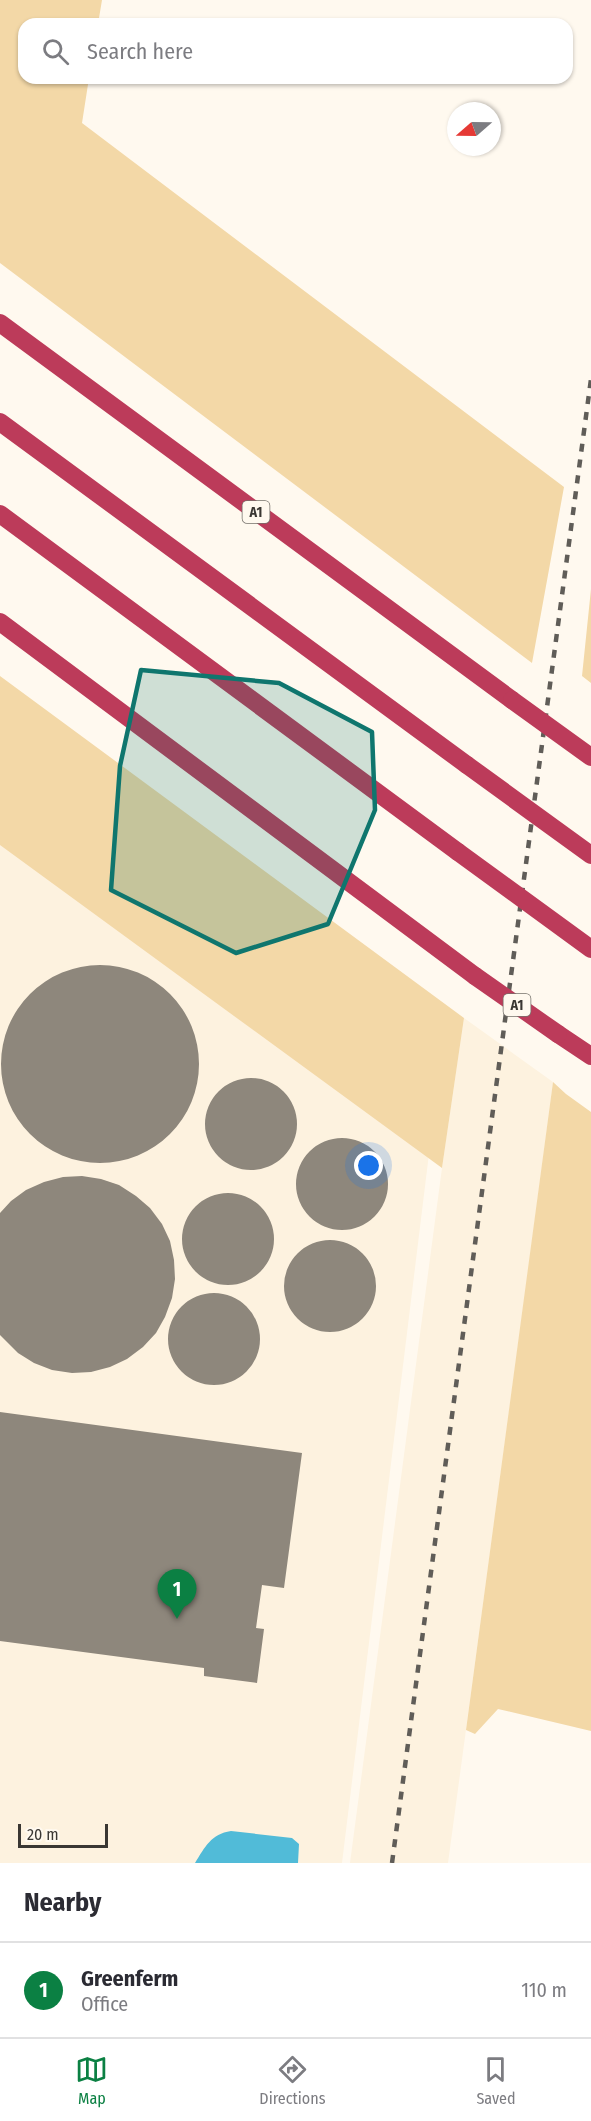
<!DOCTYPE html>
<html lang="en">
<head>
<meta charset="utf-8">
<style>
	:root { --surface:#fff; --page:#f7f7f7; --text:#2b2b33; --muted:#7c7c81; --line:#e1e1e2; --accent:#0b8043 }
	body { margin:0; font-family:"Fira Sans Condensed",sans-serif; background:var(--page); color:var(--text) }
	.compass { position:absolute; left:447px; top:102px; width:54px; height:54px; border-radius:50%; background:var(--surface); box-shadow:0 2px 4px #0004; rotate:250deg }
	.scale { position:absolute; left:18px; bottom:15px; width:90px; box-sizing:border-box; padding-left:6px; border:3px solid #3a3733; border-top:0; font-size:16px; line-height:21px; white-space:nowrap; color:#3a3733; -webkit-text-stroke:4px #fff9ef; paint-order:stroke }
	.you { position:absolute; left:369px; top:1166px; width:21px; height:21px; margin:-15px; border:4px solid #fff; border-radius:50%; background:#1a73e8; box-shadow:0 0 0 9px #1a73e833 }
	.badge { display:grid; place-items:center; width:39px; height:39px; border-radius:50%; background:var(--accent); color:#fff; font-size:20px; font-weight:700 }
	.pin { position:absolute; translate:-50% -50px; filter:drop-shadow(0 2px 3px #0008) }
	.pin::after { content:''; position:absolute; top:32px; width:21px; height:18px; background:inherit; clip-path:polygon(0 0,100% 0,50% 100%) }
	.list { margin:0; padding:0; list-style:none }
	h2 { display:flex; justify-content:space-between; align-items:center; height:78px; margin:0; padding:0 24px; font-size:26px }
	h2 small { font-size:20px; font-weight:400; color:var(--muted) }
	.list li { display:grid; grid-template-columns:39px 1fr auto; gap:18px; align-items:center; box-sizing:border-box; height:96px; padding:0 24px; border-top:2px solid var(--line) }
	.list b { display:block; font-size:22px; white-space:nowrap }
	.list p { margin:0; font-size:20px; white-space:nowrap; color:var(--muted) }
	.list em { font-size:20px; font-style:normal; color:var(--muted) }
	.icon { flex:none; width:33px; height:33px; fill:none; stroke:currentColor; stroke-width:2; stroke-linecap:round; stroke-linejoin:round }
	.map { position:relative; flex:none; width:591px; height:1863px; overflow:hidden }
	.search { position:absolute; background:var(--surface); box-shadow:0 2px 4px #0004; left:18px; right:18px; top:18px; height:66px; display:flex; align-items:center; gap:15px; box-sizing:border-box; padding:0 21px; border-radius:18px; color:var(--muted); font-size:22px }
	.sheet { height:174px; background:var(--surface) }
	nav { display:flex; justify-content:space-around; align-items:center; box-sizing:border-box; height:84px; border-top:2px solid var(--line); background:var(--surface); font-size:16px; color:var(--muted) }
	nav a { display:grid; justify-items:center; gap:3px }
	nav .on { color:var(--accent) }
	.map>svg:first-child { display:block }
	.built { fill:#fdf2df }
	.green { fill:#f3d8a7 }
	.water { fill:#51bbd8 }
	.building { fill:#8e877c }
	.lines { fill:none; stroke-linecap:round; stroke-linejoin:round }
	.motorway { stroke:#bc3b5a; stroke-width:18 }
	.rail { stroke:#605d58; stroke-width:4.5; stroke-dasharray:8 8; stroke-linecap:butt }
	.motorway-bridge { stroke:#bc3b5a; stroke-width:18 }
	.marked { fill:#0f766e; fill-opacity:0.2; stroke:#0f766e; stroke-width:4.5; stroke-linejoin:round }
	.labels { text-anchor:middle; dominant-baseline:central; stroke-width:5; stroke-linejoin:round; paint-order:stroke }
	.shield { fill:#fff9ef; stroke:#75716b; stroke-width:1.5 }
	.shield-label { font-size:14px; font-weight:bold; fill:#3a3733 }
</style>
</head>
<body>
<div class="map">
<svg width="591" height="1863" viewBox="0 0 591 1863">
	<rect width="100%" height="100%" fill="#fff9ef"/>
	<path class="built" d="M0,784L434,1113L342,1863H0Z
		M464,1018L553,1082L530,1256L448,1863H350L442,1168Z"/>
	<path class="green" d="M0,0H102L98,24H24V78H89L82,123L564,487L532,663L0,263Z
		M591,589V683L582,676Z
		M0,676L464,1018L442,1168L0,845Z
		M553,1082L566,1094L591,1112V1731L498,1709L475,1734L466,1730Z"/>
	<path class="water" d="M231,1831L292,1838L299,1844L298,1863H195C205,1847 211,1834 231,1831Z"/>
	<path class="building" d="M1 1064a99 99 0 1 1 198 0a99 99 0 1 1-198 0Z
		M205 1124a46 46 0 1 1 92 0a46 46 0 1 1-92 0Z
		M296 1184a46 46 0 1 1 92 0a46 46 0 1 1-92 0Z
		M82,1176L101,1179L119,1185L136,1196L150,1208L162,1224L170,1241L174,1260L175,1279L172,1298L165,1317L156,1333L143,1347L127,1359L110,1367L91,1372L72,1373L52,1370L34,1363L18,1353L0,1335V1213L11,1201L26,1190L44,1182L63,1177Z
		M182 1239a46 46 0 1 1 92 0a46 46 0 1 1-92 0Z
		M284 1286a46 46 0 1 1 92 0a46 46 0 1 1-92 0Z
		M168 1339a46 46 0 1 1 92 0a46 46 0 1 1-92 0Z
		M0,1412L302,1453L284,1588L262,1585L256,1628L264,1629L257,1683L204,1676V1668L0,1641Z"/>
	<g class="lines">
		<path class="motorway" d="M0,323L512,700
			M0,422L467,765
			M0,514L458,852
			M0,622L475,976
			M558,1034L591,1056"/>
		<path class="rail" d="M392,1863L591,379"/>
		<path class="motorway-bridge" d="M512,700L591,757
			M467,765L591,855
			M458,852L591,949
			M475,976L558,1034"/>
	</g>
	<path class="marked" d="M141,670L279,683L372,732L375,810L328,924L236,953L111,890L120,766Z"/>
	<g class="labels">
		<g class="shield">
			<rect x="242.5" y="501" width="27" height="22" rx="4.5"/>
			<rect x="503.5" y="994" width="27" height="22" rx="4.5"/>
		</g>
		<g class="shield-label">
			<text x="256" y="512">A1</text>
			<text x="517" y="1005">A1</text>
		</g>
	</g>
</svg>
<svg class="compass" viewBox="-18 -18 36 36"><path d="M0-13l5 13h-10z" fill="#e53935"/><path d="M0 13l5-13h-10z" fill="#7c7c81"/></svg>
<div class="scale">20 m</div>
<div class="you"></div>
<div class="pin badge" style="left:177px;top:1619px">1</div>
<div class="search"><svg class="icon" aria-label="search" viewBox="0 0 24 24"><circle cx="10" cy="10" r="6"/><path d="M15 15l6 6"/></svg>Search here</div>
</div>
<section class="sheet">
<h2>Nearby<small></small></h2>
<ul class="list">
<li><span class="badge">1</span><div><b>Greenferm</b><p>Office</p></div><em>110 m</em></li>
</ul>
</section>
<nav>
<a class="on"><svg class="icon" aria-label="map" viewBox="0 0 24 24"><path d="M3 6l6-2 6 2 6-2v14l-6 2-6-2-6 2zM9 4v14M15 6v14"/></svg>Map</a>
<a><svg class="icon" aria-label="directions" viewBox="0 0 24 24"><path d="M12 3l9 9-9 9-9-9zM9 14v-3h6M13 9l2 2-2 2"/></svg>Directions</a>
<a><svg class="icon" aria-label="saved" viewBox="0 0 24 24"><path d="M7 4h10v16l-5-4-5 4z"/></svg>Saved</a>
</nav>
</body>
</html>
